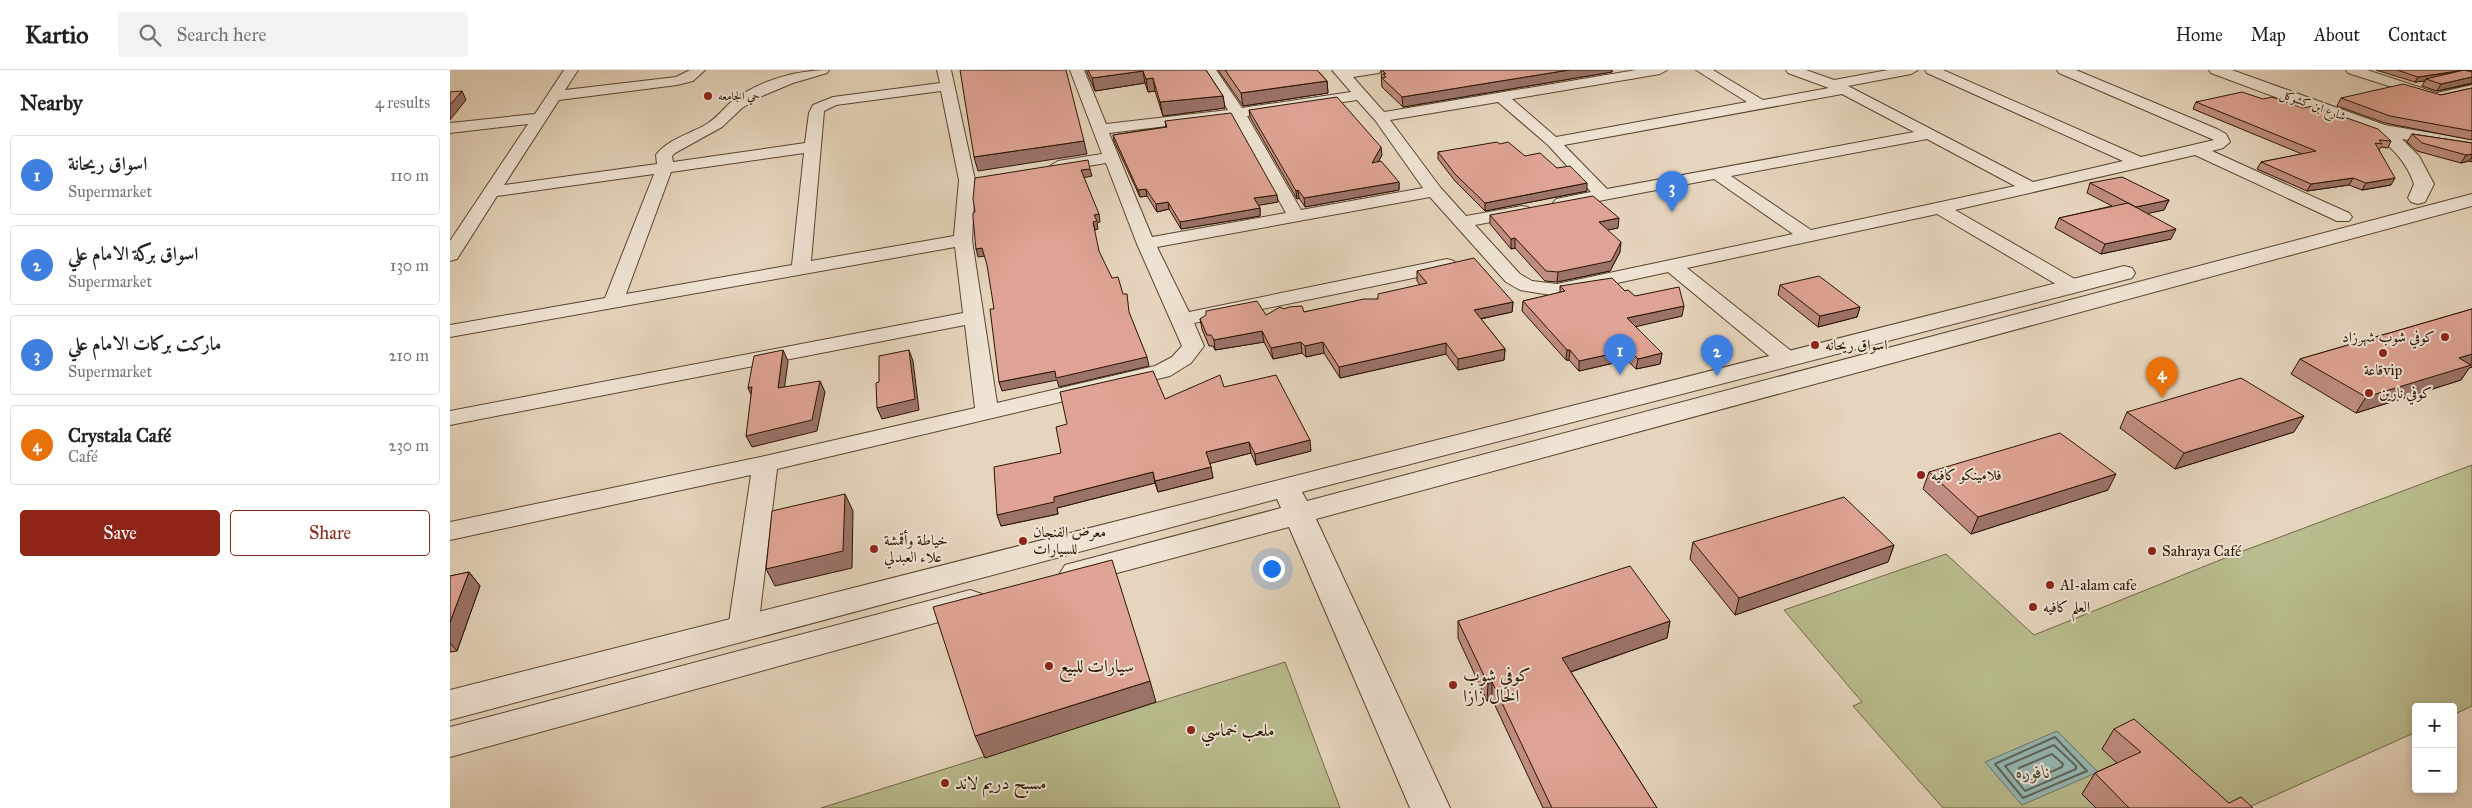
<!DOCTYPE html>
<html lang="en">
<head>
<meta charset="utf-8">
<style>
	:root { --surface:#fff; --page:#f2f2f2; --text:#202124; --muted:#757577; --line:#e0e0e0; --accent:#8f2418 }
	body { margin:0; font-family:"IM FELL Great Primer",Amiri,serif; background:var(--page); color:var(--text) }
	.controls { position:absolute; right:15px; bottom:15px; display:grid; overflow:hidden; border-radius:5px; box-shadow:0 2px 8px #0003 }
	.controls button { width:45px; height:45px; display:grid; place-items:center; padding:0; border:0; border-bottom:1px solid var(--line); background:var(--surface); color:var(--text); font:25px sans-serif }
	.you { position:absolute; left:821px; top:498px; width:18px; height:18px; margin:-12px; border:4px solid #fff; border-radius:50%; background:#1a73e8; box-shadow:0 0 0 8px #1a73e833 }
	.badge { display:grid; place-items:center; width:32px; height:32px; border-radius:50%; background:var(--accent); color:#fff; font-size:16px; font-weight:700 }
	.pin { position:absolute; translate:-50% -41px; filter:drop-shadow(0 1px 2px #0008) }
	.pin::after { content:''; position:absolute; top:26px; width:18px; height:15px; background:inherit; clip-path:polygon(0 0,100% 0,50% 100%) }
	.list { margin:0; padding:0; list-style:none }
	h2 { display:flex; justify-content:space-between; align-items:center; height:65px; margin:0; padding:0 20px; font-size:21px }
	h2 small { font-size:16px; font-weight:400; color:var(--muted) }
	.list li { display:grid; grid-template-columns:32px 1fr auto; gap:15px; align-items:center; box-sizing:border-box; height:80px; margin:0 10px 10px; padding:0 10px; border:1px solid var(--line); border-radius:5px }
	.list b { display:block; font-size:19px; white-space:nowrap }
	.list p { margin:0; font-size:16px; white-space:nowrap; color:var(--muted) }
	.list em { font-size:16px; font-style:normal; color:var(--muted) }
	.actions { display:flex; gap:10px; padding:15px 20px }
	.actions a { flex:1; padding:11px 0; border:1px solid var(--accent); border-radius:5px; text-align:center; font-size:18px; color:var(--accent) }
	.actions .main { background:var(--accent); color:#fff }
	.icon { flex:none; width:28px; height:28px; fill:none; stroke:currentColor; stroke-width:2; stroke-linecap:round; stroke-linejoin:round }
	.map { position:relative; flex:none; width:2022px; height:738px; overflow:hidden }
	header { display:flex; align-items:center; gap:30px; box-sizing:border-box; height:70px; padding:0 25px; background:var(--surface); border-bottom:1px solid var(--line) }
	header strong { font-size:24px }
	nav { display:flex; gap:28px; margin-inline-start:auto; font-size:18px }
	.search { width:350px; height:45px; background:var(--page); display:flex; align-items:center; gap:12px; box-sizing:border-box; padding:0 18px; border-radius:5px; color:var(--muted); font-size:19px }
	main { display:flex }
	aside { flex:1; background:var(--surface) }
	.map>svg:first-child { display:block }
	.green { fill:#b9bc8e; stroke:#726847 }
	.water { fill:#96b8b4; stroke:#6b766c }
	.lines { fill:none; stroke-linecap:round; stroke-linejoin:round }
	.shore { stroke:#60665a; stroke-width:2 }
	.minor-casing { stroke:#59442f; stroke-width:2 }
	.tertiary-casing { stroke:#59442f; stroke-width:2 }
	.minor { fill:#efe4d4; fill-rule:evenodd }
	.tertiary { fill:#efe4d4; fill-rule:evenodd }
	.wall { fill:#c08d80; stroke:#2a1400 }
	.shaded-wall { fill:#9c7368; stroke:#2a1400 }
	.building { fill:#dfa495; stroke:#2a1400 }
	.poi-dot { fill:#8f2418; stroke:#efe4d4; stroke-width:2 }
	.labels { text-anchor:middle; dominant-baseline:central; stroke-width:4; stroke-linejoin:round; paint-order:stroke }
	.far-poi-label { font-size:12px; fill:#2a1400; stroke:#efe4d4; text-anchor:start }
	.far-street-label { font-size:12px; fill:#2a1400; stroke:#efe4d4 }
	.poi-label { font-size:15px; fill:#2a1400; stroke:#efe4d4; text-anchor:start }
	.near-poi-label { font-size:18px; fill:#2a1400; stroke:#efe4d4; text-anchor:start }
	.near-water-label { font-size:19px; font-style:italic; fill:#504d3f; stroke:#efe4d4 }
</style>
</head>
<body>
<header>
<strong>Kartio</strong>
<div class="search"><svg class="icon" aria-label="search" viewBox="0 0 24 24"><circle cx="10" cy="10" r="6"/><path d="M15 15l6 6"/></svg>Search here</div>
<nav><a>Home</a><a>Map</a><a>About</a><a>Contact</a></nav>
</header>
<main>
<aside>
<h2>Nearby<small>4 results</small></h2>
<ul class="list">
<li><span class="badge" style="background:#3f7fe0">1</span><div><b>اسواق ريحانة</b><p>Supermarket</p></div><em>110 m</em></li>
<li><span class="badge" style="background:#3f7fe0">2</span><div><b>اسواق بركة الامام علي</b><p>Supermarket</p></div><em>130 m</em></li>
<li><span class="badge" style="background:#3f7fe0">3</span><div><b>ماركت بركات الامام علي</b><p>Supermarket</p></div><em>210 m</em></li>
<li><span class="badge" style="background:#e8710a">4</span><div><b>Crystala Café</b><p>Café</p></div><em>230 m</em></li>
</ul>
<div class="actions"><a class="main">Save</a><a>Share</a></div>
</aside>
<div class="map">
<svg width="2022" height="738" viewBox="0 0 2022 738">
	<rect width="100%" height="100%" fill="#e6d5bd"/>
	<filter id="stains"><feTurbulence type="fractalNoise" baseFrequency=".004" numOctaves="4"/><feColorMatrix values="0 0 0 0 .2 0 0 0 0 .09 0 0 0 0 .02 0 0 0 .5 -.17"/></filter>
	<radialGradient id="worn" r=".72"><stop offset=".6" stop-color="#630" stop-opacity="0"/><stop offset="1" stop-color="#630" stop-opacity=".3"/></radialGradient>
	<path class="green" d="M2022,395V636L2003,645V637H1966V662L1797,738H1493L1403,636L1412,632L1334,540L1496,484L1584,565L1785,484Z
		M835,592L890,738H371Z"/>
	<path class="water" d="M1607,661L1648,702L1572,735L1535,692Z"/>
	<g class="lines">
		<path class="shore" d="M1605,667L1637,701L1573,728L1545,694Z
			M1604,675L1626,696V699L1575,721L1555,696Z
			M1602,684L1613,694L1612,697L1578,712L1568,701L1569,698Z"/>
		<g class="minor-casing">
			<path id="minor" d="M114,0H128L115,20L226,7L240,0H255L243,11L227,15L109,30L54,115L207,94L206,85C217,70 239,64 255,55C266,49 272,40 281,32C308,11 345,0 379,0L377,3L343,13L312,26L292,38L272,57L225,83L222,86L223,92L355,73L359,43L363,35L383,27L490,13L487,0H501L525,110L522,170L547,333L705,296L722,287L732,276L687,174L656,93L608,101L600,96L608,91L652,84L620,0H634L656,54L778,40L752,0H766L792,38L901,22L882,0H931L929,3L903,7L934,42L1186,0H1217L1210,4L1062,29L1106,67L1297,32L1246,0H1263L1313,30L1379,18L1338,3L1336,0H1356L1384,10L1438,0H1468L1461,4L1398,16L1583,112L1673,91L1477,3L1475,0H1493L1691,87L1764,70L1609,3L1607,0H1626L1767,59L1776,64L1780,72L1773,78L1762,81L1899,143L1902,147L1899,151H1887L1745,85L1505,140L1630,212L1633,216L1630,220H1616L1487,144L1237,198L1345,284L1348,289L1345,294L1337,295L1329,294L1218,202L1107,226L1070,220L1056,212L980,127L707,177L739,242L997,189L1004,191L1006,195L1004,199L997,201L744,253L754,276L741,293L720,306L327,399L308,559L303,567L293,570L283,567L278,559L301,405L0,470V452L315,386L525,338L515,255L0,355V341L513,243L505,177L0,267V255L155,228L204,104L47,126L7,189L0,191V171L78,54L0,63V53L85,44ZM491,21L509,110L504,166L361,191L374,41L386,35ZM1392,24L1464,62L1157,119L1114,75ZM907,30L925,50L973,118L851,140L797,46ZM1048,32L1098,75L1141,122L1106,129L1103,133L1106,137L1112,138L1264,109L1343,164L1107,214L1082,211L1070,204L1025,155L1078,145L1081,141L1078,137L1072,136L1016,146L990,117L940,50ZM783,48L836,143L702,167L659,63ZM1477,69L1565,116L1361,160L1281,106ZM354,83L342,195L176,224L221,102Z
				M1896,0H1917L1987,23L2022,15V23L1986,31L1898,3Z"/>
		</g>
		<g class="tertiary-casing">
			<path id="tertiary" d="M1759,0H1782L1935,55L2022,70V80L1952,69L1969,86L1984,114L1975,132L1968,134L1961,132L1958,128L1964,114C1957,92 1942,78 1925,64L1761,3Z
				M2022,124V136L866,449L1000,738H960L839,457L626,514L615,511L610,503L615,495L831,438L827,429L0,650V620L1674,196L1682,198L1685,203L1682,208L852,422L857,431Z
				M520,520L532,524L536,532L532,540L0,687V657Z"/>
		</g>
		<use href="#minor" class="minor"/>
		<use href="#tertiary" class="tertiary"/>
	</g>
	<path class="wall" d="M636,0H756L773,26L775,38L713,46L705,21L698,22L695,13L645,21Z
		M768,0H867L877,11L878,23L793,36Z
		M931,0H1162V2L953,37L932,17Z
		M1926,0H2022V14L1987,21L1972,16L1975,11L1965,12Z
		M2022,18V70L1935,53L1887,36L1891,28L1991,25Z
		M1746,32L1941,71L1938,78L1931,77L1929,80L1941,115L1912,120L1899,115L1857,121L1807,99L1811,92L1852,84L1743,39Z
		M799,40L932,85L928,92L949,112V120L855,137L849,128L847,129L800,47Z
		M715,51L828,132L808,135L810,138V146L731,159L719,139L707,142L697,126L690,127L664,71L663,65L716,57Z
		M1962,64L2022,73V92L2019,91L2011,93L1967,81L1957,72Z
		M988,82L1075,86L1107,98L1137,121L1035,141L1005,111L988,89Z
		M1640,113L1719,130L1714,140L1697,143L1721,169L1651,184L1605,158L1609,148L1662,136L1637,123Z
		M1040,145L1168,158L1157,160L1170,182L1160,201L1107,212L1095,211L1065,178L1061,179L1040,154Z
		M967,201L1063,232L1062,242L1031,249L1055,279L1054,290L1008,300L996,284L890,308L874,283L856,287L852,283L823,289L814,272L765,280L763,276H759L752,259L750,249L816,245L834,239L854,242L928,229L970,215L967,211Z
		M1330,215L1410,237L1407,247L1368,257L1328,225Z
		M1110,216L1175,221L1185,226L1232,246L1185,256L1212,283L1210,294L1186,299L1177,290L1129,301L1119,290H1116L1072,241L1073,231L1110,223Z
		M2022,239V297L2019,298L2011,310L1906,343L1841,304L1850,289Z
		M774,317L861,381L806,395L801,383L760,393L763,408L708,422L705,413L607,438L608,444L551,456L611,383L617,354L715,329Z
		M1677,342L1844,362L1725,399L1670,358Z
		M1479,402L1658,420L1521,464L1473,419Z
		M1243,472L1444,475L1438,492L1285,545L1240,489Z
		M19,502L30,516L7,581L0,582V506Z
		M1008,551H1220L1217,568L1121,602L1207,738H1093L1042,629L1037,631L1008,568Z
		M1664,659L1779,733L1803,738H1646L1632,724L1645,703L1667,693L1652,679Z"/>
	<path class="shaded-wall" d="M1119,0H1162V2L953,37L952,27Z
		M2022,0V5L1976,9L1975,11L1965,12L1968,7Z
		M693,1L695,13L645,21L642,8Z
		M2022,7V13L1987,21L1991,14Z
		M703,8L705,21L698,22L696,9Z
		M877,11L878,23L793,36L791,23Z
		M12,21L16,30L0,50V35Z
		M773,26L775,38L713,46L710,32Z
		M634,71L637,84L528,101L524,87Z
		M931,77L932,85L923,101L922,93Z
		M2022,84V87L2019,91L2011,93L2016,85Z
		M640,99L642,106L632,108L631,100Z
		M1903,108L1899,115L1857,121L1861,114Z
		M1945,108L1941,115L1912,120L1916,113Z
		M949,112V120L855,137L854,128Z
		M1137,113V121L1035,141V133Z
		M696,119L697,126L690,127L688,120Z
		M848,120L849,128L847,129L846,121Z
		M827,125L828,132L805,136L804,128Z
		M1719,130L1714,140L1682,147L1686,137Z
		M718,132L719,139L707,142L706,134Z
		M810,138V146L731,159L730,152Z
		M649,144L650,152L647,153L648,159L645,160L643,152L644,145Z
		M1169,148L1168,158L1148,162L1149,152Z
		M1726,159L1721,169L1651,184L1655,174Z
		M1065,168V178L1061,179V169Z
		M1171,172L1170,182L1160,201L1107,212L1108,202Z
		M532,178L535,186L528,187L526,179Z
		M1063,232L1062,242L1024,250V240Z
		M1234,236L1232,246L1176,259L1177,248Z
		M1410,237L1407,247L1368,257L1370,246Z
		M812,261L814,272L765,280L764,270Z
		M851,272L852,283L823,289L821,278Z
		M873,272L874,283L856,287L855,276Z
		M996,273V284L890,308L889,297Z
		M1055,279L1054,290L1008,300V289Z
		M333,280L338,291L333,329L328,318Z
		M459,280L463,291L469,340L432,349L427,338Z
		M1117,280H1120L1119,290H1116Z
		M1179,280L1177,290L1129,301V291Z
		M1212,283L1210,294L1186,299L1188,289Z
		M2022,284V297L2019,298L2011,310L1906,343L1916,327L2009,288Z
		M697,287L699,296L609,317L607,310L552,321L549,312L605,301Z
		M370,311L375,322L367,361L302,377L296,366Z
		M302,317L303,329L298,318Z
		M1854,346L1844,362L1725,399L1734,383Z
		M860,370L861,381L806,395L805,384Z
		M799,372L801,383L758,394L756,382Z
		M761,397L763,408L708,422L705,411Z
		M703,402L705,413L607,438L608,444L551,456L547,445L604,427Z
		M1666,404L1658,420L1521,464L1528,447Z
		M395,424L403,441L402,498L325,516L316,499Z
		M1444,475L1438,492L1285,545L1289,528Z
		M19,502L30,516L7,581L0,573V552Z
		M1220,551L1217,568L1111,605L1112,588Z
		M700,611L706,632L535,688L525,666Z
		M1042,612V629L1037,631L1038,614Z"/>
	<path class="building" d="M510,0H616L634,71L524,87Z
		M638,0H756L773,26L710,32L703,8L696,9L693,1L642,8Z
		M775,0H867L877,11L791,23Z
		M932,0H1119L952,27L932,8L936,7L933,4H936Z
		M1947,0H2014L1968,7Z
		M2014,0L2022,2V7L1991,14L1976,9Z
		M1953,14L1991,25L2022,18V61L1940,46L1891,28Z
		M12,21L0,35V22Z
		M1792,22L1813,29L1822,27L1853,38L1863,36L1928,59L1941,71L1929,70L1932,74L1925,73L1945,108L1916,113L1903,108L1861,114L1811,92L1866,81L1746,32Z
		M887,27L931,77L922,93L931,91L949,112L854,128L848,120L846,121L799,40Z
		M781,43L827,125L804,128L810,138L730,152L718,132L706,134L696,119L688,120L663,65L717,57L715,51Z
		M1962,64L2022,73V84L2016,85L1972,73Z
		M1047,72L1050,74L1058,72L1075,86L1090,83L1107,98L1120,96L1137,113L1035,133L1005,104L988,82Z
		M638,90L640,99L631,100L649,144L644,145L647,151L643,152L649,181L662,208L668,207L673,224H677L679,242L697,287L606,308L605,301L549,312L540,239H544L537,195L532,178L526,179L523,148V143L525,142L523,129L525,108Z
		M1672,107L1719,130L1686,137L1640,113Z
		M1143,126L1169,148L1149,152L1171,172L1161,191L1108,202L1096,201L1065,168L1061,169L1040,145Z
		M1678,133L1726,159L1655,174L1609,148Z
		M1024,188L1063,232L1024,240L1055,279L1008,289L996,273L889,297L873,272L855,276L851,272L821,278L812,261L764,270L761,265H757L750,249L756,245V241L807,231L816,245L830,237L834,239L839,237L852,236L854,242L914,229H928V224L977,213L967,201Z
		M1369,206L1410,237L1370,246L1330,215Z
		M1162,208L1175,221L1178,220L1185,226L1229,217L1234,236L1177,248L1212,283L1188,289L1179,280L1129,291L1120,280H1117L1073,231L1115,221L1110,216Z
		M2022,239V284L2009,288L2021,295L1916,327L1850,289Z
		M333,280L328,318L370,311L362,350L296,366L302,317L298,318L304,286Z
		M459,280L465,329L427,338L426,313L429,312V286Z
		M703,301L715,329L770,305L774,317L826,305L860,370L805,384L799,372L756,382L761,397L705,411L703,402L604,427V432L547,445L544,397L611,383L606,357L617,354L610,322Z
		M1791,308L1854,346L1734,383L1677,342Z
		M1610,363L1666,404L1528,447L1479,402Z
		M395,424L393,481L316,499L322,441Z
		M1394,427L1444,475L1289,528L1243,472Z
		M662,490L700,611L525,666L483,537Z
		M1180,496L1220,551L1112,588L1207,738H1102L1042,612L1038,614L1008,551Z
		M19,502L0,552V506Z
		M1684,649L1779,733L1791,727L1803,738H1679L1645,703L1691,682L1664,659Z"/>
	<g class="poi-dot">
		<circle cx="258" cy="26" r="5"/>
		<circle cx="1995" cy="267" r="5"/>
		<circle cx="1365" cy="275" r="5"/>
		<circle cx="1933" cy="283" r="5"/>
		<circle cx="1919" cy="323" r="5"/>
		<circle cx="1471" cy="405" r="5"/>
		<circle cx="573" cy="471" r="5"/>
		<circle cx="424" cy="479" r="5"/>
		<circle cx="1702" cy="481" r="5"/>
		<circle cx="1600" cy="515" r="5"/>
		<circle cx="1583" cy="537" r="5"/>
		<circle cx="599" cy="596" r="5"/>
		<circle cx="1003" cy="615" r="5"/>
		<circle cx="741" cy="660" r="5"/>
		<circle cx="495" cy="713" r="5"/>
	</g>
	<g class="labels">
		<g class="far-poi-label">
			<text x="268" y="26">حي الجامعه</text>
		</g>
		<g class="far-street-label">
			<text transform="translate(1863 35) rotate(20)">شارع ابن كشوكل</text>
		</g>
		<g class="poi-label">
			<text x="1985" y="267" text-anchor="end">كوفي شوب شهرزاد</text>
			<text x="1375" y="275">اسواق ريحانه</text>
			<text x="1933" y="300" text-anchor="middle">قاعةvip</text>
			<text x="1929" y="323">كوفي نارين</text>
			<text x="1481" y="405">فلامينكو كافيه</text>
			<text x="583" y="462">معرض الفنجان<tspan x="583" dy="17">للسيارات</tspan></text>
			<text x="434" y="470">خياطة وأقمشة<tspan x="434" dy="17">علاء العبدلي</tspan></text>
			<text x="1712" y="481">Sahraya Café</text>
			<text x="1610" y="515">Al-alam cafe</text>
			<text x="1593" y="537">العلم كافيه</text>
		</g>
		<g class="near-poi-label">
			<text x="609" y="596">سيارات للبيع</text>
			<text x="1013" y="605">كوفي شوب<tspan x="1013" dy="21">الخال زازا</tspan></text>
			<text x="751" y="660">ملعب خماسي</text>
			<text x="505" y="713">مسبح دريم لاند</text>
		</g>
		<g class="near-water-label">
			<text x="1583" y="701">نافوره</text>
		</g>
	</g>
	<rect width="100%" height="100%" filter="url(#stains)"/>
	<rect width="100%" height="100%" fill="url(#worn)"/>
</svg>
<div class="controls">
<button>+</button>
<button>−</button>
</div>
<div class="you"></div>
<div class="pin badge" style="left:1170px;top:305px;background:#3f7fe0">1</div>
<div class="pin badge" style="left:1267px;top:306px;background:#3f7fe0">2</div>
<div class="pin badge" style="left:1222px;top:142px;background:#3f7fe0">3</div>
<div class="pin badge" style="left:1712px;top:328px;background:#e8710a">4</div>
</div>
</main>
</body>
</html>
